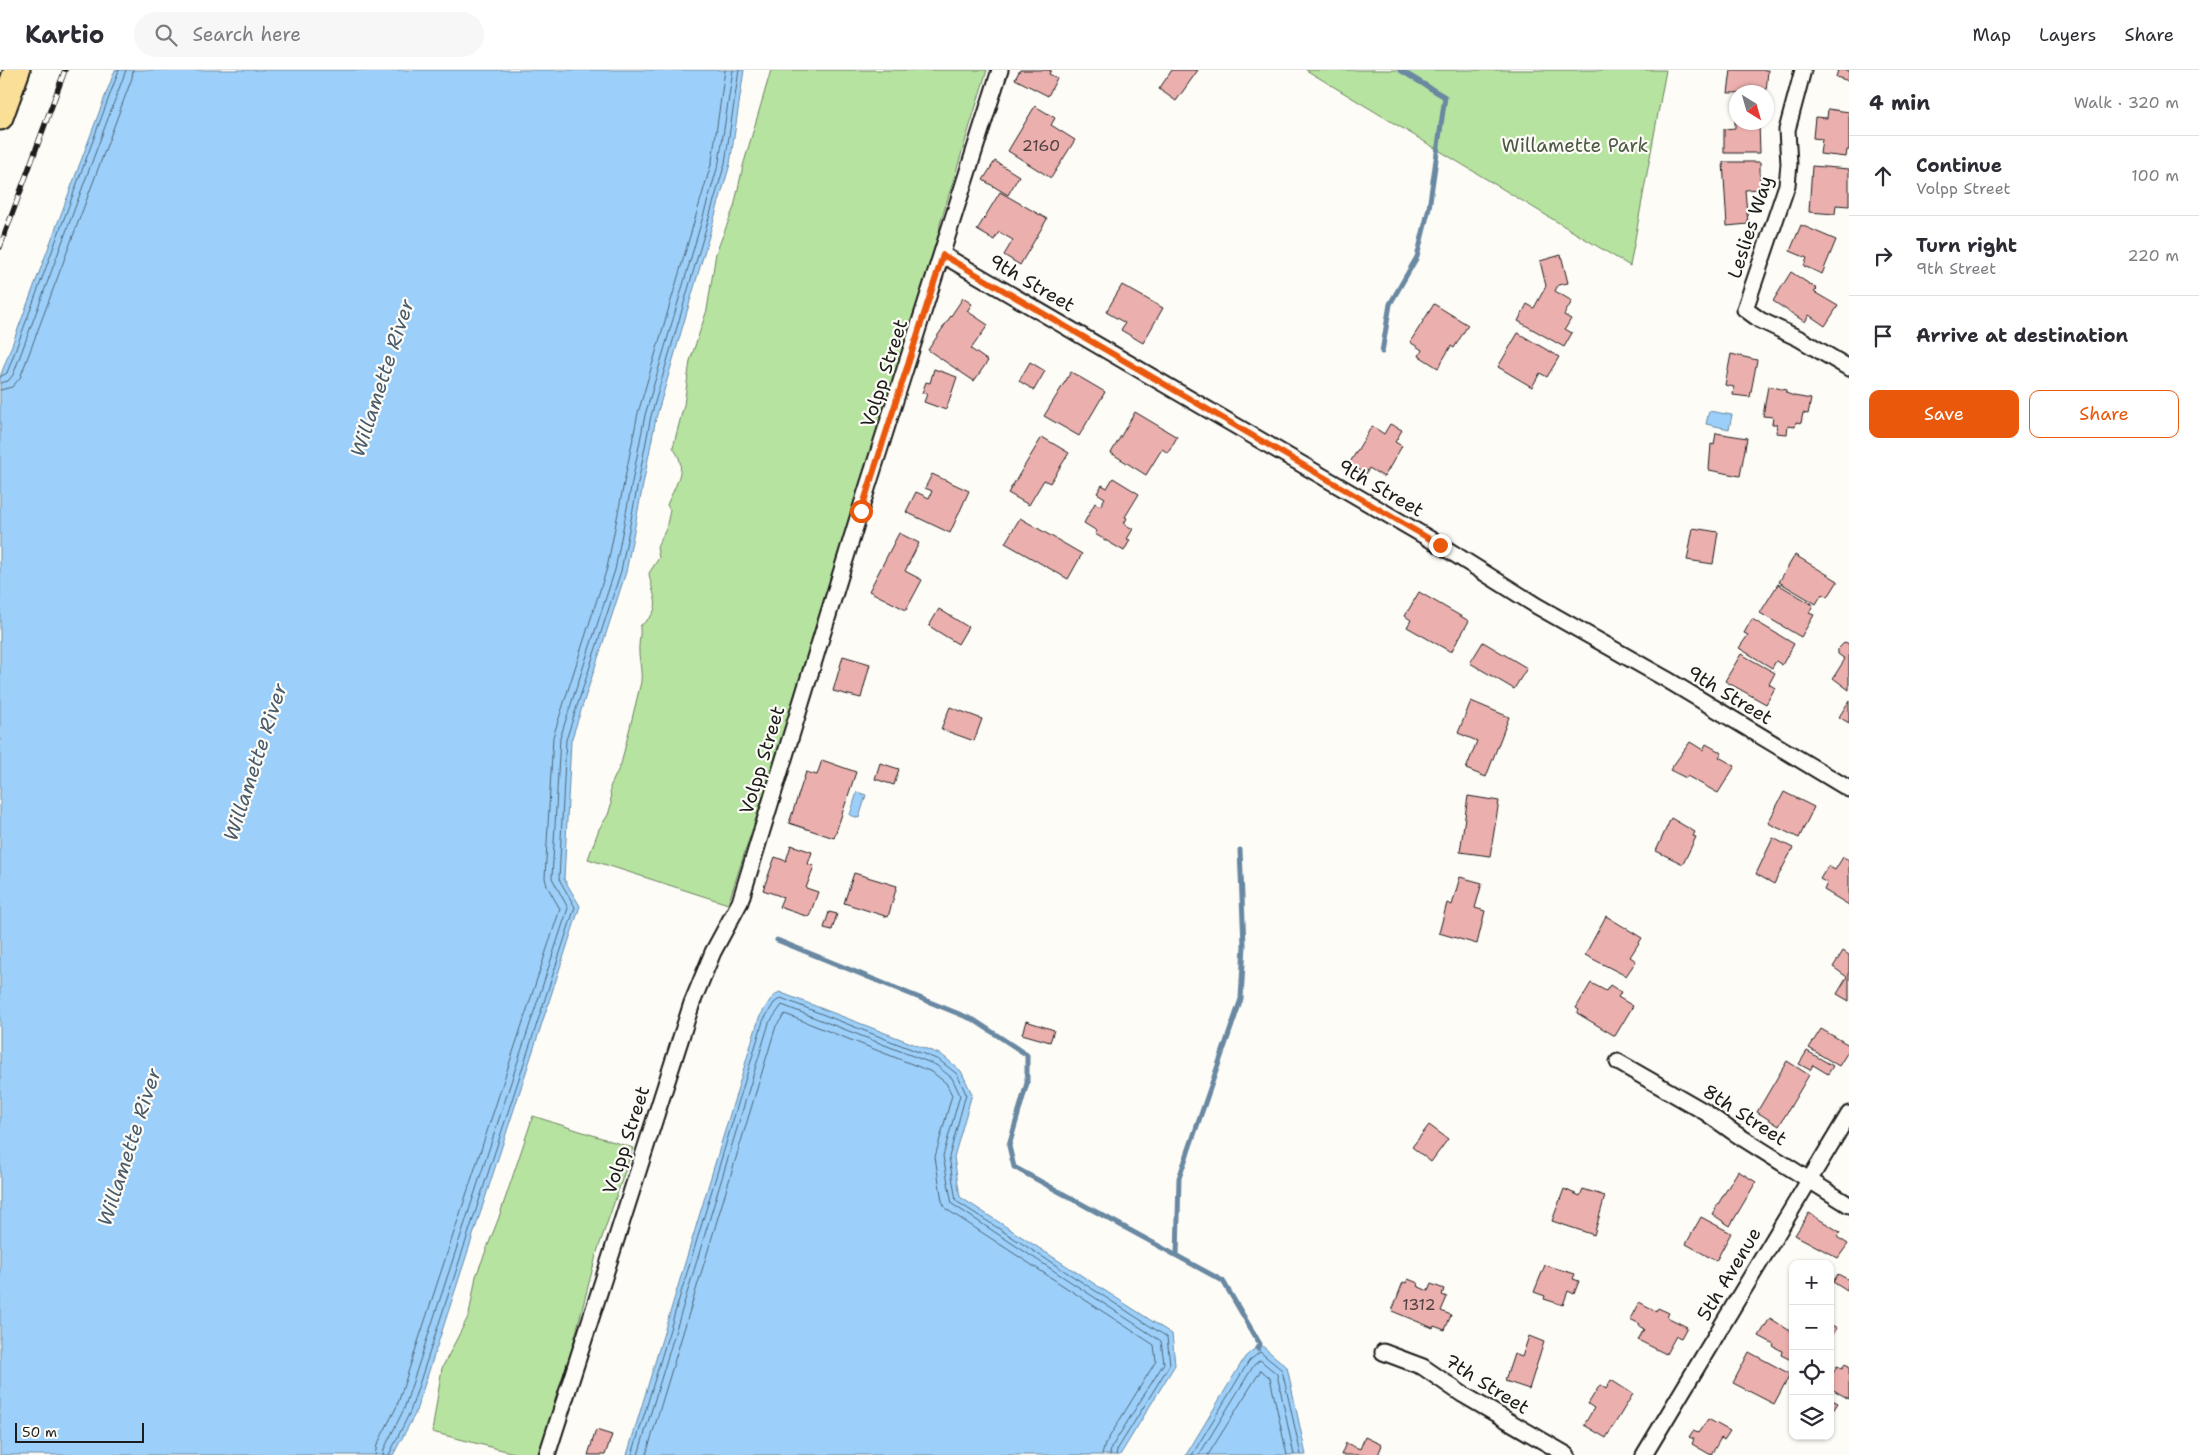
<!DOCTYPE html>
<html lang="en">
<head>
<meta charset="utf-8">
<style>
	:root { --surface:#fff; --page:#f7f7f7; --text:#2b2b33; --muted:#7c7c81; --line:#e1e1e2; --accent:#ea580c }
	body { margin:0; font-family:"Shantell Sans",sans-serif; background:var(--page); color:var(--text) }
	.controls { position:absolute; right:15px; bottom:15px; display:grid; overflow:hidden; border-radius:10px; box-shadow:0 1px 4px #0004 }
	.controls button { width:45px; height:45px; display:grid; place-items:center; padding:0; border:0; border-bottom:1px solid var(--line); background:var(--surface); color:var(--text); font:25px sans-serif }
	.compass { position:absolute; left:1729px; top:15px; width:45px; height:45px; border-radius:50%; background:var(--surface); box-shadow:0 1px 4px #0004; rotate:143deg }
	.scale { position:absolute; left:15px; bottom:12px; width:129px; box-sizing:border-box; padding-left:5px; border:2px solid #1c1c1c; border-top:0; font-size:14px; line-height:18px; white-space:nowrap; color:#1c1c1c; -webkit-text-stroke:4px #fdfcf7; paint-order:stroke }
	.stop { position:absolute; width:15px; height:15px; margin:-11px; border:4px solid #ea580c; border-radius:50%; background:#fff }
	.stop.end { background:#ea580c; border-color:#fff; box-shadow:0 1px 5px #0008 }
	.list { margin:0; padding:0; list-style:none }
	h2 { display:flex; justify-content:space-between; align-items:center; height:65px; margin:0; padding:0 20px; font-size:21px }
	h2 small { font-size:16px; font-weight:400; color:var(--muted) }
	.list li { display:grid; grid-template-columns:32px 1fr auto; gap:15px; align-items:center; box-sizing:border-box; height:80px; padding:0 20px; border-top:1px solid var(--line) }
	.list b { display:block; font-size:19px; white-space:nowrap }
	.list p { margin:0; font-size:16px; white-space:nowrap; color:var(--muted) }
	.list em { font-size:16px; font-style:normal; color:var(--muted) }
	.actions { display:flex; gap:10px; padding:15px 20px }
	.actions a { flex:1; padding:11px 0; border:1px solid var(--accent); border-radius:10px; text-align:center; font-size:18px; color:var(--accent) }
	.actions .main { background:var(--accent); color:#fff }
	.icon { flex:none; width:28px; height:28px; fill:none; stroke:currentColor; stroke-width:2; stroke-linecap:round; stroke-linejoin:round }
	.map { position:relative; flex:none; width:1849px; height:1385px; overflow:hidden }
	header { display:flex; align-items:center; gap:30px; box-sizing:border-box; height:70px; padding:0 25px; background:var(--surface); border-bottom:1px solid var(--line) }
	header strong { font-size:24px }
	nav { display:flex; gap:28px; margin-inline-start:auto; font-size:18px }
	.search { width:350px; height:45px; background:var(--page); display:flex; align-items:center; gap:12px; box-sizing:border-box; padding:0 18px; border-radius:28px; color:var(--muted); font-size:19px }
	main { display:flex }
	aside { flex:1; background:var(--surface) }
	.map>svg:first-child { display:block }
	.green { fill:#b7e3a0; stroke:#6a805e }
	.water { fill:#9cd0fa; stroke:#6988a1 }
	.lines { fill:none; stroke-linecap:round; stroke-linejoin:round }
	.shore { stroke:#4f6475; stroke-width:1 }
	.stream { stroke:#6988a1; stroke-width:5 }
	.building { fill:#ebb0ae; stroke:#1c1c1c }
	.minor-casing { stroke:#1c1c1c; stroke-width:19 }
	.trunk-casing { stroke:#1c1c1c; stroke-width:29 }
	.minor { stroke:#fdfcf7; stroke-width:15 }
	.trunk { stroke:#fadf96; stroke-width:25 }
	.rail-casing { stroke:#1c1c1c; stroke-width:5.5 }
	.rail { stroke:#fdfcf7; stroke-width:4; stroke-dasharray:11; stroke-linecap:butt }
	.route { stroke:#ea580c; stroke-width:6 }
	.labels { text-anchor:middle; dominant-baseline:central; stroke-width:4.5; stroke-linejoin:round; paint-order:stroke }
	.number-label { font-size:16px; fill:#504140 }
	.park-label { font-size:19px; fill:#4a5844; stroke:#fdfcf7 }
	.street-label { font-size:19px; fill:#1c1c1c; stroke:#fdfcf7 }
	.water-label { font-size:20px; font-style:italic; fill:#495b6a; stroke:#fdfcf7 }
</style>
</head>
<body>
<header>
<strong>Kartio</strong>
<div class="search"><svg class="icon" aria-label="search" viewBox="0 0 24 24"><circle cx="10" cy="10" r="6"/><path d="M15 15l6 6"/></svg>Search here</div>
<nav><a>Map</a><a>Layers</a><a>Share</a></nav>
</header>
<main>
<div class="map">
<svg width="1849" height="1385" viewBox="0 0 1849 1385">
	<rect width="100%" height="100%" fill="#fdfcf7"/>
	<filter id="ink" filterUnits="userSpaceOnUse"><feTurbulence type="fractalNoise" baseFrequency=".02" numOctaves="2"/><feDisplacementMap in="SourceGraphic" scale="10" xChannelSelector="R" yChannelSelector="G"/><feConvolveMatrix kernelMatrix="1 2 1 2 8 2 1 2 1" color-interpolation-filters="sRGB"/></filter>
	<g filter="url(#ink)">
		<path class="green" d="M771,0H987L940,154L937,193L901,283L809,585L728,834L588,789L599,759L608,745L611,735L610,717L621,694L641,612C642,602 640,594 639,584C638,575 641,566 640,556C666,537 652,528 649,503L659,488L657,477L666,459L670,440L667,435C672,422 685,403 679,388C678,385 675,381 673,377L684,335L690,291L707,240L716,183L734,137L743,96Z
			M1306,0H1666L1630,196Z
			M533,1046L633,1078L597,1182L572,1278L539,1385H522L432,1362L442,1298L469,1245L476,1206L498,1150Z"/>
		<path class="water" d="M115,0H744L730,94L656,348L626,502L571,671L564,809L580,836L415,1344L393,1385H0V307Z
			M1709,341L1732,345L1729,359L1706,354Z
			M857,722L866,725L859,748L850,745Z
			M779,922L942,985L961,1001L972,1024L954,1087L960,1127L1172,1264L1175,1295L1120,1385H627L759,948L770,930Z
			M1260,1274L1287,1297L1306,1385H1186L1245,1287Z"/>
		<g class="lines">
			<path class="shore" d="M0,307L7,303L119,0
				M0,313L8,311L13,305L126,0
				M0,320L12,317L20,308L132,8L133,0
				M375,1385L377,1375L397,1336L560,839L547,816L545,808L553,667L607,498L638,343L712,91L725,0
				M383,1385L384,1379L404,1339L568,838L552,808L560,668L615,500L645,345L719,92L733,0
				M389,1385L410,1342L575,837L559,809L566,670L621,501L651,346L725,93L739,0
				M632,1385L763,951L774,933L781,928L939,990L957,1004L966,1024L949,1087L956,1131L1167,1267L1170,1294L1117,1380L1116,1385
				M638,1385L769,953L782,935L936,995L952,1008L960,1025L943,1086L952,1134L1161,1271L1164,1293L1111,1378L1110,1385
				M646,1385L776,956L785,944L932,1002L946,1013L952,1025L935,1087L942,1131L946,1139L1154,1275L1156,1291L1105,1374L1102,1385
				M1192,1385L1249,1291L1260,1282L1282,1300L1301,1385
				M1199,1385L1254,1295L1260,1290L1277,1304L1294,1385
				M1208,1385L1261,1300L1270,1308L1287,1385"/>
			<path class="stream" d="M1382,282L1390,234L1417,187L1429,138L1445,27L1400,0
				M777,870L974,950L1027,985V1013L1009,1076L1014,1097L1223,1211L1260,1274L1258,1279
				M1177,1186L1179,1108L1241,929L1244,875L1240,780"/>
		</g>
		<path class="building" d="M1020,0H1051L1049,4L1057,8L1048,26L1015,9Z
			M1172,0H1198L1176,31L1159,19Z
			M1731,0H1768L1766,22L1728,23Z
			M1838,0H1849V11L1836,7Z
			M1035,36L1055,48L1051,55L1075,70L1051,108L1008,81Z
			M1828,39L1849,42V80H1847L1846,87L1820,84L1822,69L1813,68L1815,47L1827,48Z
			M1735,47L1736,52H1759L1760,83H1724V59L1735,58Z
			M995,91L1019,106L1008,125L983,110Z
			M1723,92H1760V119L1745,120L1748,154L1727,156Z
			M1812,96L1849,99V136L1836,135L1835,144L1809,142Z
			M1000,122L1047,149L1020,195L1004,185L1013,170L999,162L994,170L977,160Z
			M1801,155L1836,170L1822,204L1804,196L1807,188L1790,181Z
			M1561,185L1568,213L1558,215L1555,221L1572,231L1564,245L1571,249L1565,259L1572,263L1564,277L1518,251L1527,234L1534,238L1546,216L1540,191Z
			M1791,202L1817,219L1814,222L1838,236L1825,256L1809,245L1805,252L1773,231Z
			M1122,215L1163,238L1143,273L1121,260L1125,253L1106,242Z
			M963,228L972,234L967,241L988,255L971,279L988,291L974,311L928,280Z
			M1434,234L1468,255L1454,278L1451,276L1438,298L1419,286L1422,280L1410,272Z
			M1518,263L1559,287L1547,307L1540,303L1532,317L1498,297Z
			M1731,284L1757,290L1750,327L1733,325L1734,317L1725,315Z
			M1030,292L1045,301L1034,320L1019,311Z
			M934,299L957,307L946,340L924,332L927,324L922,323L926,312L930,313Z
			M1071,302L1105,322L1079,366L1044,346Z
			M1768,316L1786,320V323L1794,326L1811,329L1808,344L1803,343L1801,353L1796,352L1795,357L1788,356L1787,364L1776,363L1777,354H1772L1773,347L1763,346Z
			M1135,342L1177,367L1168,383L1162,379L1146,405L1111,383Z
			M1390,354L1402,360L1395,372L1402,376L1384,407L1369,398L1366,404L1349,394L1372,356L1384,364Z
			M1716,363L1747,368L1740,406L1709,400L1711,374L1714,375Z
			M1042,367L1069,383L1050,413L1044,410L1029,435L1008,423Z
			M932,404L969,421L950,463L906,442L916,422L929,428L932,421L925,418Z
			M1113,408L1139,424L1125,447L1127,448L1124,454L1133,459L1127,469L1130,470L1124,481L1095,464L1097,461L1084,453L1095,433L1100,436L1105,428L1097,423L1102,415L1107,418Z
			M1020,448L1082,484L1068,509L1005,473Z
			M1693,458L1718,462L1713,494L1687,490Z
			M899,463L919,473L905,501L922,510L906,540L869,521Z
			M1795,485L1838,511L1828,527L1822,524L1816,534L1779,512Z
			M1778,514L1813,535L1809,543L1814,545L1801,567L1760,543Z
			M1419,522L1469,551L1451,582L1407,557L1411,550L1405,546Z
			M939,539L968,557L958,574L929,556Z
			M1752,549L1794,574L1782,595L1776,591L1772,598L1739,578L1748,565L1744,563Z
			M1483,572L1527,598L1514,619L1470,593Z
			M1845,572L1849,574V620L1833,608L1845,589L1838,584V579Z
			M1741,584L1775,603L1769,614L1775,618L1766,634L1725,611Z
			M843,586L870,594L861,628L833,621Z
			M1471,631L1509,647L1486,707L1466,699L1477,671L1458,663Z
			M1849,631V653L1839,647Z
			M950,637L982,649L974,671L941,659Z
			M1690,672L1703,680L1706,674L1722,683L1719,687L1735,696L1718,723L1687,706L1686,708L1670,700Z
			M822,690L856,702L834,768L789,753L806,702L817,705Z
			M880,693L899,699L894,715L875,709Z
			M1784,722L1814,737L1799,768L1768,753Z
			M1468,726L1499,731L1490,786L1460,782Z
			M1671,748L1695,762L1693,766L1696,767L1683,794L1656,781Z
			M1773,768L1793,778L1774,814L1756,804Z
			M791,775L812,782L808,794L814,796L806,818L818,822L809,847L779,837L783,827L763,820L775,787L786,791Z
			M1843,787L1849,790V835L1824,820L1827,813L1820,809L1828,796L1835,800Z
			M854,803L897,816L888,847L844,833Z
			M1460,807L1482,813L1475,838L1485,841L1477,874L1439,863L1447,833L1452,835Z
			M829,842L837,844L832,860L824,858Z
			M1606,846L1642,868L1630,887L1636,891L1626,906L1585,885Z
			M1843,881L1849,885V931L1837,924L1847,907L1833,897Z
			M1591,913L1606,921L1610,915L1621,922L1618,927L1633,936L1615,966L1577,943L1579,940L1576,938Z
			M1026,951L1054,960L1050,972L1022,964Z
			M1821,959L1849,975V980L1839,996L1809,978Z
			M1807,981L1833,996L1828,1004L1813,995L1810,1000L1799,994Z
			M1787,991L1809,1005L1779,1056L1757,1042Z
			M1429,1055L1448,1069L1431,1092L1412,1077Z
			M1738,1101L1756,1112L1730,1156L1712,1144Z
			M1564,1119L1580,1126L1583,1119L1605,1126L1594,1165L1552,1151Z
			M1809,1143L1840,1162L1837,1167L1848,1174L1838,1188L1795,1165Z
			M1701,1147L1731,1163L1716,1191L1686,1174Z
			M1545,1195L1575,1204L1573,1209L1579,1211L1574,1224L1568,1221L1563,1235L1544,1229L1545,1226L1534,1222Z
			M1838,1204L1849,1210L1847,1221L1833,1212Z
			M1408,1209L1418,1213L1417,1216L1428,1221L1431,1214L1444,1219L1442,1225L1447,1227L1441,1241L1451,1245L1445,1260L1434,1256L1433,1258L1392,1241L1403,1212L1406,1213Z
			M1639,1232L1656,1241L1658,1238L1669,1243L1667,1247L1687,1257L1681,1268L1676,1266L1666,1284L1638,1270L1644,1259L1639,1256L1640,1254L1630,1249Z
			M1770,1248L1793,1263V1286L1791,1290L1781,1285L1782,1281L1773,1276L1774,1274L1759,1266Z
			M1830,1254L1837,1258L1830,1269Z
			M1529,1266L1544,1272L1529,1319L1505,1311L1514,1284L1522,1287Z
			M1749,1282L1790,1304L1774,1334L1733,1313Z
			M1845,1294L1849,1296V1329L1830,1318L1832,1315L1830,1308L1837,1296L1842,1298Z
			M1611,1310L1633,1324L1606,1368L1584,1355L1594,1338L1588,1334L1600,1315L1606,1319Z
			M1830,1329L1838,1333L1830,1345Z
			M1708,1349L1730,1361L1724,1370L1721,1368L1711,1385L1692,1374L1694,1369L1689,1367L1693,1361L1698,1363Z
			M596,1360L612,1365L605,1385H588Z
			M1365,1367L1382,1375L1378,1385H1341L1346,1373L1360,1379Z"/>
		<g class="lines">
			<g class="minor-casing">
				<path id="minor" d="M1803,0L1787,60L1789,94L1787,115L1745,239L1760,250L1800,269L1849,298
					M943,185L1440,475L1537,536L1666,609L1849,719
					M1618,992L1705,1042L1736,1064L1849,1135
					M1383,1282L1423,1297L1462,1324L1567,1385
					M547,1385L692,933L713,882L740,832L865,425L1000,0
					M1644,1385L1849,1044"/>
			</g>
			<g class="trunk-casing">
				<path id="trunk" d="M0,47L17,0"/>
			</g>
			<use href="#minor" class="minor"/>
			<use href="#trunk" class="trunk"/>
			<g class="rail-casing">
				<path id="rail" d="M0,177L65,0"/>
			</g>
			<use href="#rail" class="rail"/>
		</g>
	</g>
	<g class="lines" filter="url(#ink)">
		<path class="route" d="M861,441L943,185L1440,475"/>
	</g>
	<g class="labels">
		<g class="number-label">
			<text x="1041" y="75">2160</text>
			<text x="1419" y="1234">1312</text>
		</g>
		<g class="park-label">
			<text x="1575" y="75">Willamette Park</text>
		</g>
		<g class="street-label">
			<text transform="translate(1750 157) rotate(-72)">Leslies Way</text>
			<text transform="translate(1032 213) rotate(30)">9th Street</text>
			<text transform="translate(884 303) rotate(-72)">Volpp Street</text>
			<text transform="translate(1381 418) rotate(30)">9th Street</text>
			<text transform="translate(1730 625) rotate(31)">9th Street</text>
			<text transform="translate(762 690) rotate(-73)">Volpp Street</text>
			<text transform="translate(1745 1045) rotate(33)">8th Street</text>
			<text transform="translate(626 1070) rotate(-72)">Volpp Street</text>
			<text transform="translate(1729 1204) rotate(-59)">5th Avenue</text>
			<text transform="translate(1487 1314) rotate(32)">7th Street</text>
		</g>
		<g class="water-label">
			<text transform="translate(382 308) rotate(-72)">Willamette River</text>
			<text transform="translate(255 692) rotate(-72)">Willamette River</text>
			<text transform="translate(129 1077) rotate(-72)">Willamette River</text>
		</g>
	</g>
</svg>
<div class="controls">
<button>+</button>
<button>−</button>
<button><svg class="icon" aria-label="locate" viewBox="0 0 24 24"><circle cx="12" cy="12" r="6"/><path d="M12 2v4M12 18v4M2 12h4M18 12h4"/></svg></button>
<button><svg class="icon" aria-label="layers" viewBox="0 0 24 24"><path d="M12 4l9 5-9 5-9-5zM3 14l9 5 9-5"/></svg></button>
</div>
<svg class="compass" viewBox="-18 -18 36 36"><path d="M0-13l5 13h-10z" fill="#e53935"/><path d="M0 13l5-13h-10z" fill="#7c7c81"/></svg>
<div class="scale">50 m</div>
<div class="stop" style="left:861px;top:441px"></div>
<div class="stop end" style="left:1440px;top:475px"></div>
</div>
<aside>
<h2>4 min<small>Walk · 320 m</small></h2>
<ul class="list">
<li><svg class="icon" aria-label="ahead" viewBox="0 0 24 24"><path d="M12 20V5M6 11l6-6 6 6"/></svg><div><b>Continue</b><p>Volpp Street</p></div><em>100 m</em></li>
<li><svg class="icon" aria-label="right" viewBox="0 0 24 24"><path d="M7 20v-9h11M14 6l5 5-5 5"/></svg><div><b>Turn right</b><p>9th Street</p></div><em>220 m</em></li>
<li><svg class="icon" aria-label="arrive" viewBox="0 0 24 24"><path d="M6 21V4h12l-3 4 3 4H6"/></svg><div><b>Arrive at destination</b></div></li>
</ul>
<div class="actions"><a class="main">Save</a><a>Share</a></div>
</aside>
</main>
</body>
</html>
